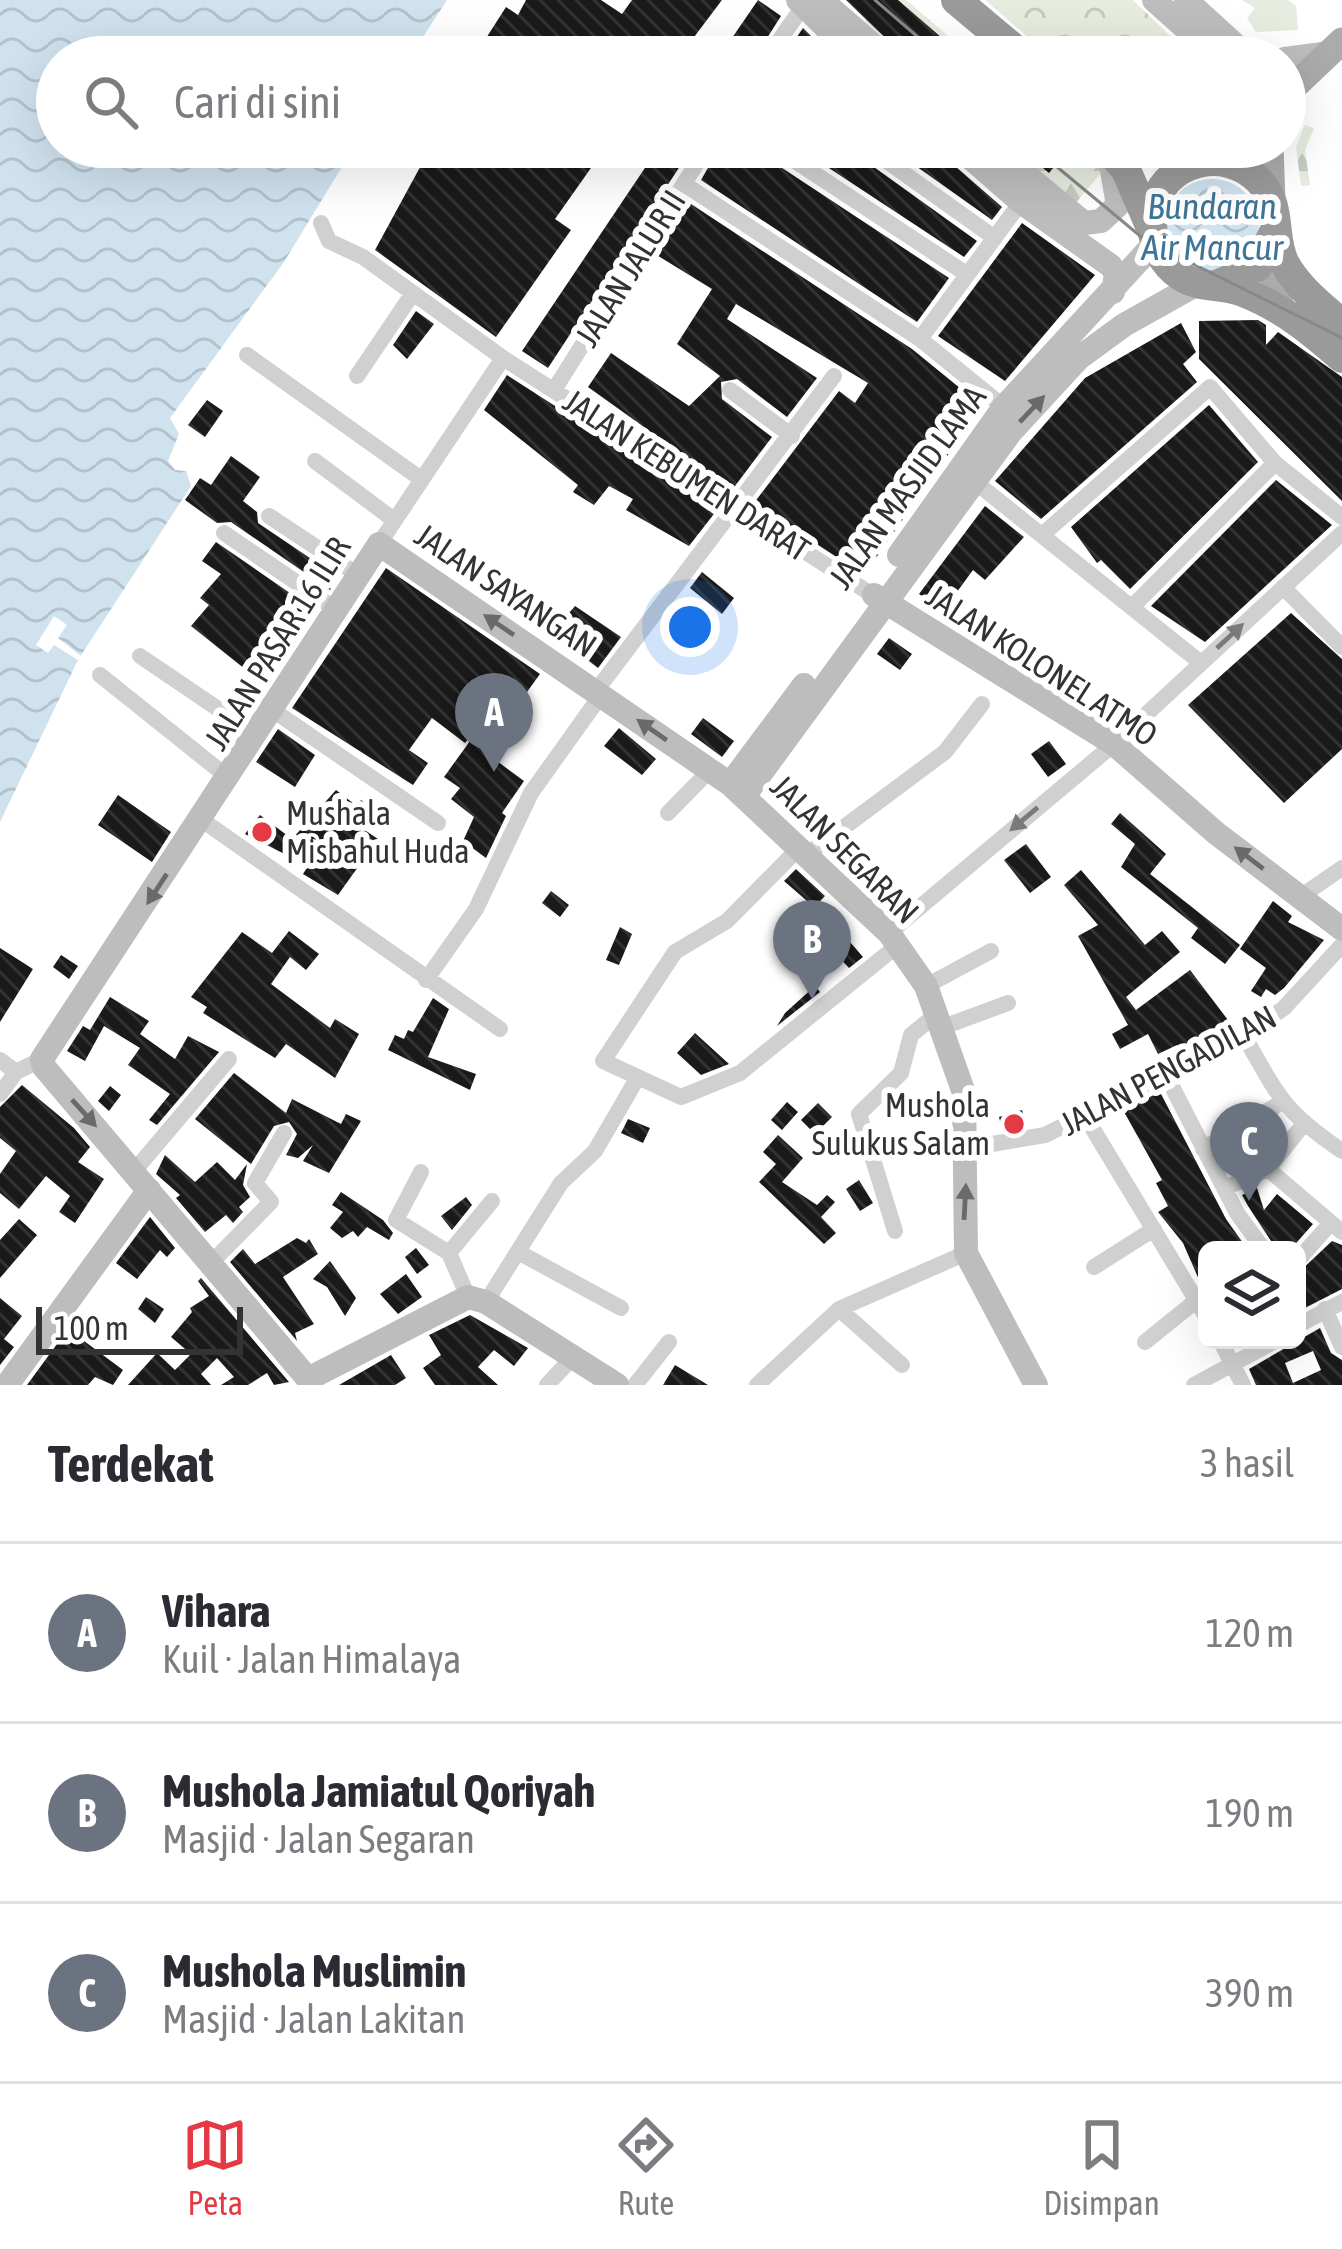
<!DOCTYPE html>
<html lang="id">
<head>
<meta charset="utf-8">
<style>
	:root { --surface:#fff; --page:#f7f7f7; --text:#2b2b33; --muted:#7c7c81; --line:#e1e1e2; --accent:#e63946 }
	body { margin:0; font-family:"Asap Condensed",sans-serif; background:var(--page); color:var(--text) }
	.controls { position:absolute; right:36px; bottom:36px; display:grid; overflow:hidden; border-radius:18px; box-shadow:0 12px 48px #0002 }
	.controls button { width:108px; height:108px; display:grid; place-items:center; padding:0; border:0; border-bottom:3px solid var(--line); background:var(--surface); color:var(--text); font:60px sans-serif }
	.scale { position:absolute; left:36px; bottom:30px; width:207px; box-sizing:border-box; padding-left:12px; border:6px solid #333; border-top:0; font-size:33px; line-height:42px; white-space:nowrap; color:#333; -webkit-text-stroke:9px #fff; paint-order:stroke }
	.you { position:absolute; left:690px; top:627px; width:42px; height:42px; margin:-30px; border:9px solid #fff; border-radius:50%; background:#1a73e8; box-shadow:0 0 0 18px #1a73e833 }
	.badge { display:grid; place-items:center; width:78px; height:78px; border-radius:50%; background:var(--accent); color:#fff; font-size:39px; font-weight:700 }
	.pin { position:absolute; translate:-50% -99px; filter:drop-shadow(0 3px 6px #0008) }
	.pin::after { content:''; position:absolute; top:63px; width:42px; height:36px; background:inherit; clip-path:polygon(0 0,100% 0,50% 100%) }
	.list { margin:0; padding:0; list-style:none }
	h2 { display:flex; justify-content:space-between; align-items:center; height:156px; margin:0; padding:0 48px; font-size:51px }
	h2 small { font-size:39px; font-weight:400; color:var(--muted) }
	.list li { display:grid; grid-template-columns:78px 1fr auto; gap:36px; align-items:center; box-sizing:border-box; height:180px; padding:0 48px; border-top:3px solid var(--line) }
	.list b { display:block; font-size:45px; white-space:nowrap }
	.list p { margin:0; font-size:39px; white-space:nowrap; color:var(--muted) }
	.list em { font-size:39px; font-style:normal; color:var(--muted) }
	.icon { flex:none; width:66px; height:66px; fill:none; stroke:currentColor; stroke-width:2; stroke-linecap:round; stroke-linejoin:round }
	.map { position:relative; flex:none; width:1342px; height:1385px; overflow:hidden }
	.search { position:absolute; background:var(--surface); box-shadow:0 12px 48px #0002; left:36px; right:36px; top:36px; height:132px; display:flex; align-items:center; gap:30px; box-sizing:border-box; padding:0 42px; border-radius:66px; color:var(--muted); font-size:45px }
	.sheet { height:696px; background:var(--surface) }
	nav { display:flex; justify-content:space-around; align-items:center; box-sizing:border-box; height:168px; border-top:3px solid var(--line); background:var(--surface); font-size:33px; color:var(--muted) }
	nav a { display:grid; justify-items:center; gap:6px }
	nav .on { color:var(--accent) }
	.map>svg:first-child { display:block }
	.grass { fill:#e6ecdf }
	.forest { fill:url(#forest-firs) }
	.park { fill:url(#park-crowns) }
	.water { fill:url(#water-waves) }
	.pier { fill:#fff }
	.building { fill:url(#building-back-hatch); fill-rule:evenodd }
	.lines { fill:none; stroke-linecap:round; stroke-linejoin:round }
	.street { stroke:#d0d0d0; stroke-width:16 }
	.secondary { stroke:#bdbdbd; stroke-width:24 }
	.primary { stroke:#ababab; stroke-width:27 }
	.highway { stroke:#9a9a9a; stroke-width:30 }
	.tram { stroke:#888; stroke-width:3 }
	.oneway { fill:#6a6a6a }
	.oneway2 { fill:#7a7a7a }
	.poi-dot { fill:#e63946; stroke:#fff; stroke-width:4.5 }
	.labels { text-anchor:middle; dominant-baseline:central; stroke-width:12; stroke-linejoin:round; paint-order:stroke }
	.street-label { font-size:33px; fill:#333; stroke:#fff }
	.poi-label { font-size:33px; fill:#333; stroke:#fff; text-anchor:start }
	.water-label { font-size:36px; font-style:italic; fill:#3f7597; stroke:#fff }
</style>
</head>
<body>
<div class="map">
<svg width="1342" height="1385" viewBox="0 0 1342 1385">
	<defs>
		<pattern id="forest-firs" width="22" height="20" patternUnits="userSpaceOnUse" patternTransform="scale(3)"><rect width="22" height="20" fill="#e6ecdf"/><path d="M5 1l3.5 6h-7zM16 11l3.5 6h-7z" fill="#c6cbc0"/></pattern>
		<pattern id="park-crowns" width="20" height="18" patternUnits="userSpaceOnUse" patternTransform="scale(3)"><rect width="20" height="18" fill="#e6ecdf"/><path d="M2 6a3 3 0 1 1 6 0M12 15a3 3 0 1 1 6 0" fill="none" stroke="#c6cbc0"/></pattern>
		<pattern id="water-waves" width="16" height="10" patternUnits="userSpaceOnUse" patternTransform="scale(3)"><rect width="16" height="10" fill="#cfe2ee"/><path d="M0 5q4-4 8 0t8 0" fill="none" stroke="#b2c2cd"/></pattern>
		<pattern id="building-back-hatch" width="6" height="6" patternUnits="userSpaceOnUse" patternTransform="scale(3)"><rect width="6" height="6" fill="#1a1a1a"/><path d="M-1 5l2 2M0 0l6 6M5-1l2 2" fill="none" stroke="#333"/></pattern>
	</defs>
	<rect width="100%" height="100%" fill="#fff"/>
	<path class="grass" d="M1242,0H1288L1296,6L1298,30L1256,32L1247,18L1255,8Z"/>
	<path class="forest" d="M882,0H906L973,57H905L865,22Z
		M1305,125L1314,128L1305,150L1310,185L1301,186L1296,147Z
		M1009,147H1079L1104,169L1075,204Z"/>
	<path class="park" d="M985,0H1133L1192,57H1051Z"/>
	<path class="water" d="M0,0H447L410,57H57V147H354L284,262L170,418L179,434L168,461L175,470L186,471L191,486L78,660L0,822Z
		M1165 226a47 47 0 1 1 94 0a47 47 0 1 1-94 0Z"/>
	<path class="pier" d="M54,616L67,625L58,638L81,656L78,660L54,645L48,653L36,645Z"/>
	<path class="building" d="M526,0H601L622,14L632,0H722L679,57H474L506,7L518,15Z
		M758,0L781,16L755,57H719Z
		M846,0H898L964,57H905Z
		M803,28L820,45L814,57H783Z
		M431,147H613L603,161L598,158L555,219L571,230L496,337L375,250Z
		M659,147L686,157L548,368L522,351Z
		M720,147H761L767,158L949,278L917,322L701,180Z
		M797,147H854L860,157L977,241L964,257Z
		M889,147H942L947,159L1002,207L992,220Z
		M1018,147H1071L1049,173Z
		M688,202L912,349L982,406L864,575L754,503L839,391L855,403L868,383L736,304L727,319L817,378L787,417L737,379L721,382L722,399L772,437L732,490L588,387L611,353L689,406L720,376L677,344L712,289L655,254Z
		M1022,223L1095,275L1005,381L938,336Z
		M416,311L434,324L407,359L393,345Z
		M1258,320L1266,325V345L1278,332L1342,377V501L1199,359V321Z
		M1181,323L1196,352L1183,364L1197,382L1041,519L995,481L1085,378Z
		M507,375L717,510L689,546L626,510L633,499L609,486L594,505L573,492L578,485L484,410Z
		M207,400L223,411L205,437L188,425Z
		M1209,405L1258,462L1130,589L1101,560L1097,563L1071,527Z
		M231,456L260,477L243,501L257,512L258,523L338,577L330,590L231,522L217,523L185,500L200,478L211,485Z
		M1276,480L1332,525L1205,642L1151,606Z
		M985,506L1024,537L985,580L973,570L943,611L919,594Z
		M216,542L316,611L256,702L239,689L250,673L191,626L209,605L200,598L221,574L202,561Z
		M386,568L540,674L519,703L505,693L465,743L432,718L409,750L428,763L413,785L292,708Z
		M702,572L734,598L722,614L690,588Z
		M575,606L621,637L598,668L552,633Z
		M1291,613L1342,659V749L1284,803L1188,705Z
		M889,638L912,654L900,670L877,654Z
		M703,718L734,741L722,757L691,734Z
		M619,728L656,759L642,775L604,746Z
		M278,729L315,755L295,787L256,762Z
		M470,741L524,781L502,813L506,816L486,858L463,841L474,817L451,799L460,788L444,777Z
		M1049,741L1066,764L1048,777L1031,754Z
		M336,790L357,806L361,800L370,806L357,825L378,839L338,895L303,874L308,866L245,834L260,815L292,839Z
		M118,795L171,832L152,862L98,825Z
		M1120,813L1166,854L1150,874L1240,945L1225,964L1191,938L1198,928L1121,867L1135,844L1111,824Z
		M1026,844L1051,877L1030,893L1004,860Z
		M796,869L825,896L814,907L784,881Z
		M1081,870L1145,945L1162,931L1180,952L1126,997L1136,1010L1190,970L1231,1024L1182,1053L1177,1045L1158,1054L1148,1034L1120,1049L1112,1034L1128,1025L1078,936L1098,925L1064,885Z
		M551,891L569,905L560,917L542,903Z
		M1273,901L1292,916L1288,922L1324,940L1284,988L1275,995L1266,989L1261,997L1251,991L1266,968L1240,949Z
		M620,927L632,934L619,965L606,960Z
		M289,931L319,954L306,970L290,957L271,984L330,1028L335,1019L359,1034L335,1078L286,1044L275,1058L203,1013L207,1007L191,997L242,932L272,953Z
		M850,942L863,957L849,968L836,954Z
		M0,948L33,969L0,1022Z
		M61,955L78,966L69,979L53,967Z
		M815,986L820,992L777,1026L785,1013Z
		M110,997L149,1021L140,1034L175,1059L188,1036L219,1052L157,1125L149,1120L170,1094L128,1065L140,1048L104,1026L85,1061L67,1051L83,1026L90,1030Z
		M433,998L449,1009L428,1057L476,1074L470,1090L388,1050L395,1035L404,1039L408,1030L413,1032Z
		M695,1033L729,1064L701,1075L677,1053Z
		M234,1073L286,1113L292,1099L341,1124L346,1114L361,1121L329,1173L303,1161L313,1145L298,1158L286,1155L297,1134L289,1122L274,1126L251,1164L195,1119Z
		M22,1085L74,1128L90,1147L78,1162L104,1179L75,1223L59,1212L70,1196L46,1176L19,1209L0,1193V1174L16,1151L0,1138V1107Z
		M110,1086L121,1095L109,1111L98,1101Z
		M1160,1092L1226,1219L1248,1250H1207V1279L1200,1282L1183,1243L1158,1212L1168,1206L1156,1183L1162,1180L1123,1110Z
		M787,1102L798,1112L782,1130L771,1120Z
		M818,1103L832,1117L815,1134L801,1120Z
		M1022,1110L1027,1125L1002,1129L999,1117Z
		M628,1119L650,1128L643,1143L621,1133Z
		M778,1135L803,1158L782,1182L817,1205L827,1195L835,1202L821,1217L836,1233L824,1244L759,1182L776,1164L763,1152Z
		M165,1155L195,1182L217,1162L235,1180L247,1164L243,1185L250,1197L239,1207L243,1212L233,1223L226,1215L205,1232L176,1198L180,1195L156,1174Z
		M859,1180L873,1203L860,1211L846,1189Z
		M1257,1188L1264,1210L1277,1194L1313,1224L1290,1250H1277L1248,1206L1242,1195Z
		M341,1192L383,1220L393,1233L389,1240L367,1227L358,1237L353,1231L342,1238L330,1228L343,1212L332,1205Z
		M466,1197L472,1205L452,1230L441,1216Z
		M150,1217L175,1248L167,1257L160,1250L137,1279L116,1263Z
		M19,1219L37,1235L0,1278V1240Z
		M297,1238L306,1243L309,1239L318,1254L283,1277L314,1324L295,1333L297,1341L230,1262L243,1249L255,1264Z
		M1332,1241L1342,1245V1289L1297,1312V1274Z
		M416,1248L429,1265L417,1274L405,1257Z
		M330,1261L356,1298L345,1316L327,1287L313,1279Z
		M406,1274L422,1297L398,1314L380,1294Z
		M201,1278L289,1382L274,1385L267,1373L248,1385H221L234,1377L217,1358L201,1374L211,1385H128L157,1353L175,1370L191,1354L171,1337L192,1312L190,1308L209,1296L198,1281Z
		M146,1297L164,1309L155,1323L138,1309Z
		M0,1298L22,1316L4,1339L14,1347L0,1365Z
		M470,1315L528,1348L514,1366L494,1350L478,1367L498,1385H435L423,1368L441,1355L429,1335Z
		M1320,1328L1331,1353L1342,1360V1385H1256L1249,1369ZM1313,1351L1321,1370L1293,1383L1285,1363Z
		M68,1329L123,1370L113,1385L95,1377L88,1385H27Z
		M391,1355L406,1378L395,1385H339Z
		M675,1365L708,1385H663Z"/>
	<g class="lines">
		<path class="street" d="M768,57L801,9
			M826,57L839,42
			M774,147L965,273
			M867,147L992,236
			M684,184L920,339L1004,407
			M321,223L329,241L363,257L503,358L871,594
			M920,339L1021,202
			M247,355L421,479
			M357,376L413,293
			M554,390L707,147
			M730,390L792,436
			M315,461L394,520
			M974,481L1201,663
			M269,516L358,575
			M224,533L334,608
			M1042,535L1210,387L1275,463L1342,517
			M379,544L503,358
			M1283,587L1342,647
			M1132,607L1275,463
			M140,656L258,736
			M100,675L230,779
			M596,691L834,376
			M274,711L438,823
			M668,813L710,770
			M202,820L500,1029
			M800,847L727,921L675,952L603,1061L681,1097L740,1073L898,945
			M808,854L945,752L982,704
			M1300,897L1342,868
			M889,933L1114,744L1342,533
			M426,980L476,909L531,793L601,695
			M926,986L991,951
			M943,1027L1008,1003
			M1244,1036C1279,1097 1283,1111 1342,1151
			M0,1060L16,1072
			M1166,1075L1237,1213L1264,1250
			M0,1094L16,1072L42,1059
			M1085,1116L1207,1318
			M968,1148L1045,1135L1244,1036L1284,1008L1342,945
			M1203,1149L1282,1102
			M1268,1169L1342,1232
			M135,1170L229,1059
			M421,1172L396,1220L449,1253L468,1297
			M1225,1188L1268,1169L1302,1126
			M895,1231L859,1114L901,1073L911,1035L938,1013
			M449,1253L492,1201
			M520,1253L621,1308
			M1297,1261L1330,1224
			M211,1263L271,1202L255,1183L284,1133
			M1094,1267L1154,1229
			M486,1302L561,1183L595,1151L638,1077
			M839,1309L902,1365
			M1325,1309L1342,1347
			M1297,1326L1342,1302
			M1220,1340L1243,1385
			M1145,1342L1207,1292
			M547,1385L573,1357
			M635,1385L669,1342
			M757,1385L839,1309L966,1253
			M1194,1385L1277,1340"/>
		<path class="secondary" d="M798,0L856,57
			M821,0L887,57
			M1154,0L1218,57
			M1186,0L1242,51L1259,57
			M1285,59L1330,53
			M958,147L1021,202L1111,266L1116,274L1113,292
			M992,147L1084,223L1101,221L1118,205L1110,160
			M899,555L1004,407L1154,244
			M874,595L1114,744L1216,833L1342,929
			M730,784L804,685
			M745,795L1010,433L1079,358L1124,325L1199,283
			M7,1385L149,1190
			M617,1385L486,1302L468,1297L308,1379L44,1067L42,1059L379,544L730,784L889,933L926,986L964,1093L966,1253L1036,1385"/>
		<path class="primary" d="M1285,95L1342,41
			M1270,147L1272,201
			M1274,239L1272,274L1282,311"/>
		<path class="highway" d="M956,0L1024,57
			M1106,147L1126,170L1151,228
			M1138,147L1208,161
			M1219,284L1257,267L1275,230
			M1342,324C1322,306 1298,288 1285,264C1276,247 1278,229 1274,211C1267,172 1225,151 1189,166C1142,185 1140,250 1182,277C1199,288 1224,284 1243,292C1282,307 1311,331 1342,358"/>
		<path class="tram" d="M875,0L941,57
			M1033,147L1145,240L1342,338"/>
	</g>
	<defs><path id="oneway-solid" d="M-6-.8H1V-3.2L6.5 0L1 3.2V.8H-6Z" transform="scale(3)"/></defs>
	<g class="oneway">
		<use href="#oneway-solid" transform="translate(1032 409) rotate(-47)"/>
		<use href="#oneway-solid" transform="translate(499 625) rotate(-146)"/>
		<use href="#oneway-solid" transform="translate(652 730) rotate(-145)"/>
		<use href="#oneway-solid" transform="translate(1249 858) rotate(-143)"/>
		<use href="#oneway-solid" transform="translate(157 889) rotate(123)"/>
		<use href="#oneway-solid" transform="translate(84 1113) rotate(48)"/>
		<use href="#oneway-solid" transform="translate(965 1202) rotate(-87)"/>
	</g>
	<g class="oneway2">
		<use href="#oneway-solid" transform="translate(1230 636) rotate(-43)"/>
		<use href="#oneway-solid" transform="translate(1024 819) rotate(140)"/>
	</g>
	<g class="poi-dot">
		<circle cx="262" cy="832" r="12"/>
		<circle cx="1014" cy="1124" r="12"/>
	</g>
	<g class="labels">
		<g class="street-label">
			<text transform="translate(630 268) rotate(-58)">JALAN JALUR II</text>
			<text transform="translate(687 475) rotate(33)">JALAN KEBUMEN DARAT</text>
			<text transform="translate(907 487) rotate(-54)">JALAN MASJID LAMA</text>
			<text transform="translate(506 590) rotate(34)">JALAN SAYANGAN</text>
			<text transform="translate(277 643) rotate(-58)">JALAN PASAR 16 ILIR</text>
			<text transform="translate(1042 665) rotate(33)">JALAN KOLONEL ATMO</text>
			<text transform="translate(845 849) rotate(45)">JALAN SEGARAN</text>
			<text transform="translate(1168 1070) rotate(-28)">JALAN PENGADILAN</text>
		</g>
		<g class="poi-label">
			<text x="286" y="813">Mushala<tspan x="286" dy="38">Misbahul Huda</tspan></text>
			<text x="990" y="1105" text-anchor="end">Mushola<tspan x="990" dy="38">Sulukus Salam</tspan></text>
		</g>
		<g class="water-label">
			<text x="1212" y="206">Bundaran<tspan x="1212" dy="41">Air Mancur</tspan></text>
		</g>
	</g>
</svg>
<div class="controls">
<button><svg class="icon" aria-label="layers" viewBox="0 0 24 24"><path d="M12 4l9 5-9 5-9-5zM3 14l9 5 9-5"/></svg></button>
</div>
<div class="scale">100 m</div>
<div class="you"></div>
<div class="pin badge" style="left:494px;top:772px;background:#6b7280">A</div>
<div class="pin badge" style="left:812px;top:999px;background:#6b7280">B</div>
<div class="pin badge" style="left:1249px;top:1201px;background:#6b7280">C</div>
<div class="search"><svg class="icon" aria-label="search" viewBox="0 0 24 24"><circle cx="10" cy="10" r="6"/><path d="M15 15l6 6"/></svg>Cari di sini</div>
</div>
<section class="sheet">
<h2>Terdekat<small>3 hasil</small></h2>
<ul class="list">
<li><span class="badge" style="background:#6b7280">A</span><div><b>Vihara</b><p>Kuil · Jalan Himalaya</p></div><em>120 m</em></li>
<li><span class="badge" style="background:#6b7280">B</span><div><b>Mushola Jamiatul Qoriyah</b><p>Masjid · Jalan Segaran</p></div><em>190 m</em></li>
<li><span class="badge" style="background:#6b7280">C</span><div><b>Mushola Muslimin</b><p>Masjid · Jalan Lakitan</p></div><em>390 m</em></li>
</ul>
</section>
<nav>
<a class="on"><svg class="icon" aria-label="map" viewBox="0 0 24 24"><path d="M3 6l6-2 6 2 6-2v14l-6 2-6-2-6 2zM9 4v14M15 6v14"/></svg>Peta</a>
<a><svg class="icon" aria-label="directions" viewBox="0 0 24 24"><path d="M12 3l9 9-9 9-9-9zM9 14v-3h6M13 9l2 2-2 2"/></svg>Rute</a>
<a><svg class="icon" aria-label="saved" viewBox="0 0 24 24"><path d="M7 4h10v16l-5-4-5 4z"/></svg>Disimpan</a>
</nav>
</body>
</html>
